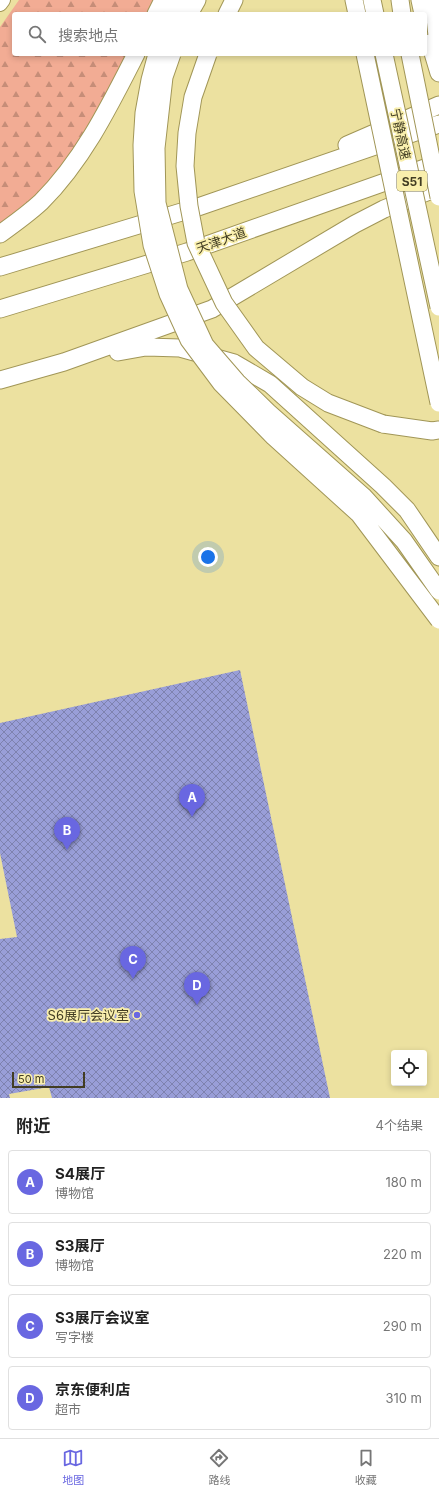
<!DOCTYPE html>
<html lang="zh">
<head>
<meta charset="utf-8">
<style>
	:root { --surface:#fff; --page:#f2f2f2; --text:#222; --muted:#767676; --line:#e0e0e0; --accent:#6967e1 }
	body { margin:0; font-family:Inter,"Noto Sans SC",sans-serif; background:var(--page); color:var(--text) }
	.controls { position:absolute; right:12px; bottom:12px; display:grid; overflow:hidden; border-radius:4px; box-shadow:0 2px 6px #0003 }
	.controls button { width:36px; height:36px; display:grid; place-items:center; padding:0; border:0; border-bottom:1px solid var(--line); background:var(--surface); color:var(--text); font:20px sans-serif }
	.scale { position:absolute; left:12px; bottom:10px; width:73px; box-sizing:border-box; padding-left:4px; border:2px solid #423d23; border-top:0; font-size:11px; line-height:14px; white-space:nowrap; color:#423d23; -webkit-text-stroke:3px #f9efad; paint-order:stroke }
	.you { position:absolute; left:208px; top:557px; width:14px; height:14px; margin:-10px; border:3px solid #fff; border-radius:50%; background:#1a73e8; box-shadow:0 0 0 6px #1a73e833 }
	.badge { display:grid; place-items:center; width:26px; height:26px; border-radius:50%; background:var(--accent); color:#fff; font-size:13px; font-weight:700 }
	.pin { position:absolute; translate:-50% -33px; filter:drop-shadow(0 1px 2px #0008) }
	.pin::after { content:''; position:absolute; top:21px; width:14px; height:12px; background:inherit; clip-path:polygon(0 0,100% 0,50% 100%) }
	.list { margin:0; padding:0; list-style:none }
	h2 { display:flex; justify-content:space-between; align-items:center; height:52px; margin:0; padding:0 16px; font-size:17px }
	h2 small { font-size:13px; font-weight:400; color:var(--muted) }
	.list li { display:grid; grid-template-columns:26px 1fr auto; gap:12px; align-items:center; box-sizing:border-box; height:64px; margin:0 8px 8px; padding:0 8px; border:1px solid var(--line); border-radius:4px }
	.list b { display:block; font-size:15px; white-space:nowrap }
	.list p { margin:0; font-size:13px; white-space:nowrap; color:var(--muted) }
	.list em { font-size:13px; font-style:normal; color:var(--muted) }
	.icon { flex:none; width:22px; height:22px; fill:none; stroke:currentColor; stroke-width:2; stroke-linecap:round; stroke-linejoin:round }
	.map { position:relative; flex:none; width:439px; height:1098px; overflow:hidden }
	.search { position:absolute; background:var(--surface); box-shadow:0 2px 6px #0003; left:12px; right:12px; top:12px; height:44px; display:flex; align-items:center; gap:10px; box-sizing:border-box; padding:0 14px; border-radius:4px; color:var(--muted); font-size:15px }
	.sheet { height:340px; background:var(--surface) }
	nav { display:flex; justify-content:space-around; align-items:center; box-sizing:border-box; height:56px; border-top:1px solid var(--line); background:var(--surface); font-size:11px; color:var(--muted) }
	nav a { display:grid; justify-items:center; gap:2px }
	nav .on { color:var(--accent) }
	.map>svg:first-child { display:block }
	.forest { fill:url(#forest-firs) }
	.building { fill:url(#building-cross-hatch) }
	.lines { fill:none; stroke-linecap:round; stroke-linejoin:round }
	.major-casing { stroke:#a19657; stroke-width:16 }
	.highway-casing { stroke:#a19657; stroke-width:19 }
	.major { stroke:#fff; stroke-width:14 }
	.highway { stroke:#fff; stroke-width:17 }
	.highway-bridge-casing { stroke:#a19657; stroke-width:19; stroke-linecap:butt }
	.highway-bridge { stroke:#fff; stroke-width:17 }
	.poi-dot { fill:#6967e1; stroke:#f9efad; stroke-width:1.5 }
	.labels { text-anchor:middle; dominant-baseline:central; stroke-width:3.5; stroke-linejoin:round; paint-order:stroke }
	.shield { fill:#f9efad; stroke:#79724c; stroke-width:1 }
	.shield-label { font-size:12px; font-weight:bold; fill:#423d23 }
	.street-label { font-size:13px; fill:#423d23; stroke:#f9efad }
	.poi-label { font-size:13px; fill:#423d23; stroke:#f9efad; text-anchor:end }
</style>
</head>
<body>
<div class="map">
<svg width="439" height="1098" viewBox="0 0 439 1098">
	<defs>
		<pattern id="forest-firs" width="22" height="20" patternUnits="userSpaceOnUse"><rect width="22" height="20" fill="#f2ac94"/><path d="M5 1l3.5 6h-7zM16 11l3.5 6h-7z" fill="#c68d78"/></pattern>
		<pattern id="building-cross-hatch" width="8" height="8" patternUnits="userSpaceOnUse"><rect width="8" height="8" fill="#999ed8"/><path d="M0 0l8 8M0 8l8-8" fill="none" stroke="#7e82af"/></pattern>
	</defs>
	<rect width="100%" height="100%" fill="#ece1a0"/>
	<path class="forest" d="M19,0H154L149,14H14V54H128L75,153L33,201L0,225V27Z"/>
	<path class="building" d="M240,670L330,1098H52L49,1087L9,1094L10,1098H0V939L17,937L0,853V723Z"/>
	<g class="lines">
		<g class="major-casing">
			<path id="major" d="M0,4L3,0"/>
		</g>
		<g class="highway-casing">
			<path id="highway" d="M354,0L357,14
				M372,0L375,14
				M400,0L402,14
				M420,0L423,14
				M433,0L439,53
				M156,14L163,0
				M174,14L181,0
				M189,14L197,0
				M227,14L234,0
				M430,43L439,73
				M347,145L439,105
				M0,234C14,224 28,214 41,202C83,160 109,107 136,54
				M0,267L198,207L439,124
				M0,309L187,252L439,163
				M118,352L146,347L180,348L234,363L270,384L383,486L407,510L439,557
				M0,380L64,362L212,309L355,224L384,209L439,187
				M383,424L432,431L439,430"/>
		</g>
		<use href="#major" class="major"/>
		<use href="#highway" class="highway"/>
		<g class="highway-bridge-casing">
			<path id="highway-bridge" d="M157,54L150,80L144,113L142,145L143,191L152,245L168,294L189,340L221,383L274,437L359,514L439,620
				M172,54L164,77L156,148L157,203L179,289L205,345L237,382L268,412L363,496L404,541L439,591
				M208,54L193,97L187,133L185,166L189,206L196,243L224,303L256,348L302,387L328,403L383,424
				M365,54L439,403
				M384,54L439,307
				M410,54L439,197"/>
		</g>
		<use href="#highway-bridge" class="highway-bridge"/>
	</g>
	<circle class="poi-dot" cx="137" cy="1015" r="4"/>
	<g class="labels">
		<rect class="shield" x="397" y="171" width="30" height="20" rx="3"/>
		<g class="shield-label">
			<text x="412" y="181">S51</text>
		</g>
		<g class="street-label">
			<text transform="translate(401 134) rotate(78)">宁静高速</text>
			<text transform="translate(221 240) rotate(-20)">天津大道</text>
		</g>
		<g class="poi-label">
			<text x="129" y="1015">S6展厅会议室</text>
		</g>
	</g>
</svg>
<div class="controls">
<button><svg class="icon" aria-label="locate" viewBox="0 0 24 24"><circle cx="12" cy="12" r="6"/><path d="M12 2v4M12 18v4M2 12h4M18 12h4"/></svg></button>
</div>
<div class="scale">50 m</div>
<div class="you"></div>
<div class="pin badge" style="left:192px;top:817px">A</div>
<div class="pin badge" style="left:67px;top:850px">B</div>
<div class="pin badge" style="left:133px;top:979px">C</div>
<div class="pin badge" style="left:197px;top:1005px">D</div>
<div class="search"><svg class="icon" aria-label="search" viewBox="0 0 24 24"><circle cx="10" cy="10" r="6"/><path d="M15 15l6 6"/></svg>搜索地点</div>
</div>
<section class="sheet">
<h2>附近<small>4个结果</small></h2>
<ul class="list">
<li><span class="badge">A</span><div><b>S4展厅</b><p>博物馆</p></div><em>180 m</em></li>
<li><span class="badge">B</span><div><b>S3展厅</b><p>博物馆</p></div><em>220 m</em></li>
<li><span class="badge">C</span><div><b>S3展厅会议室</b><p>写字楼</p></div><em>290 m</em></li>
<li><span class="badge">D</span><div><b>京东便利店</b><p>超市</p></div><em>310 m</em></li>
</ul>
</section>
<nav>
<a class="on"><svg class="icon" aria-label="map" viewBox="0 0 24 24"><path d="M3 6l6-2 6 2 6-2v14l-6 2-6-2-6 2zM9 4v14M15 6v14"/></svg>地图</a>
<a><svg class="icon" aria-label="directions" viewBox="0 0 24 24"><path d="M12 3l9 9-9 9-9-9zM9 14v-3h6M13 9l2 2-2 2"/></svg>路线</a>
<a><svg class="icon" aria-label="saved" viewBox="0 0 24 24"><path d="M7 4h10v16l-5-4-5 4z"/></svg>收藏</a>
</nav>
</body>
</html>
